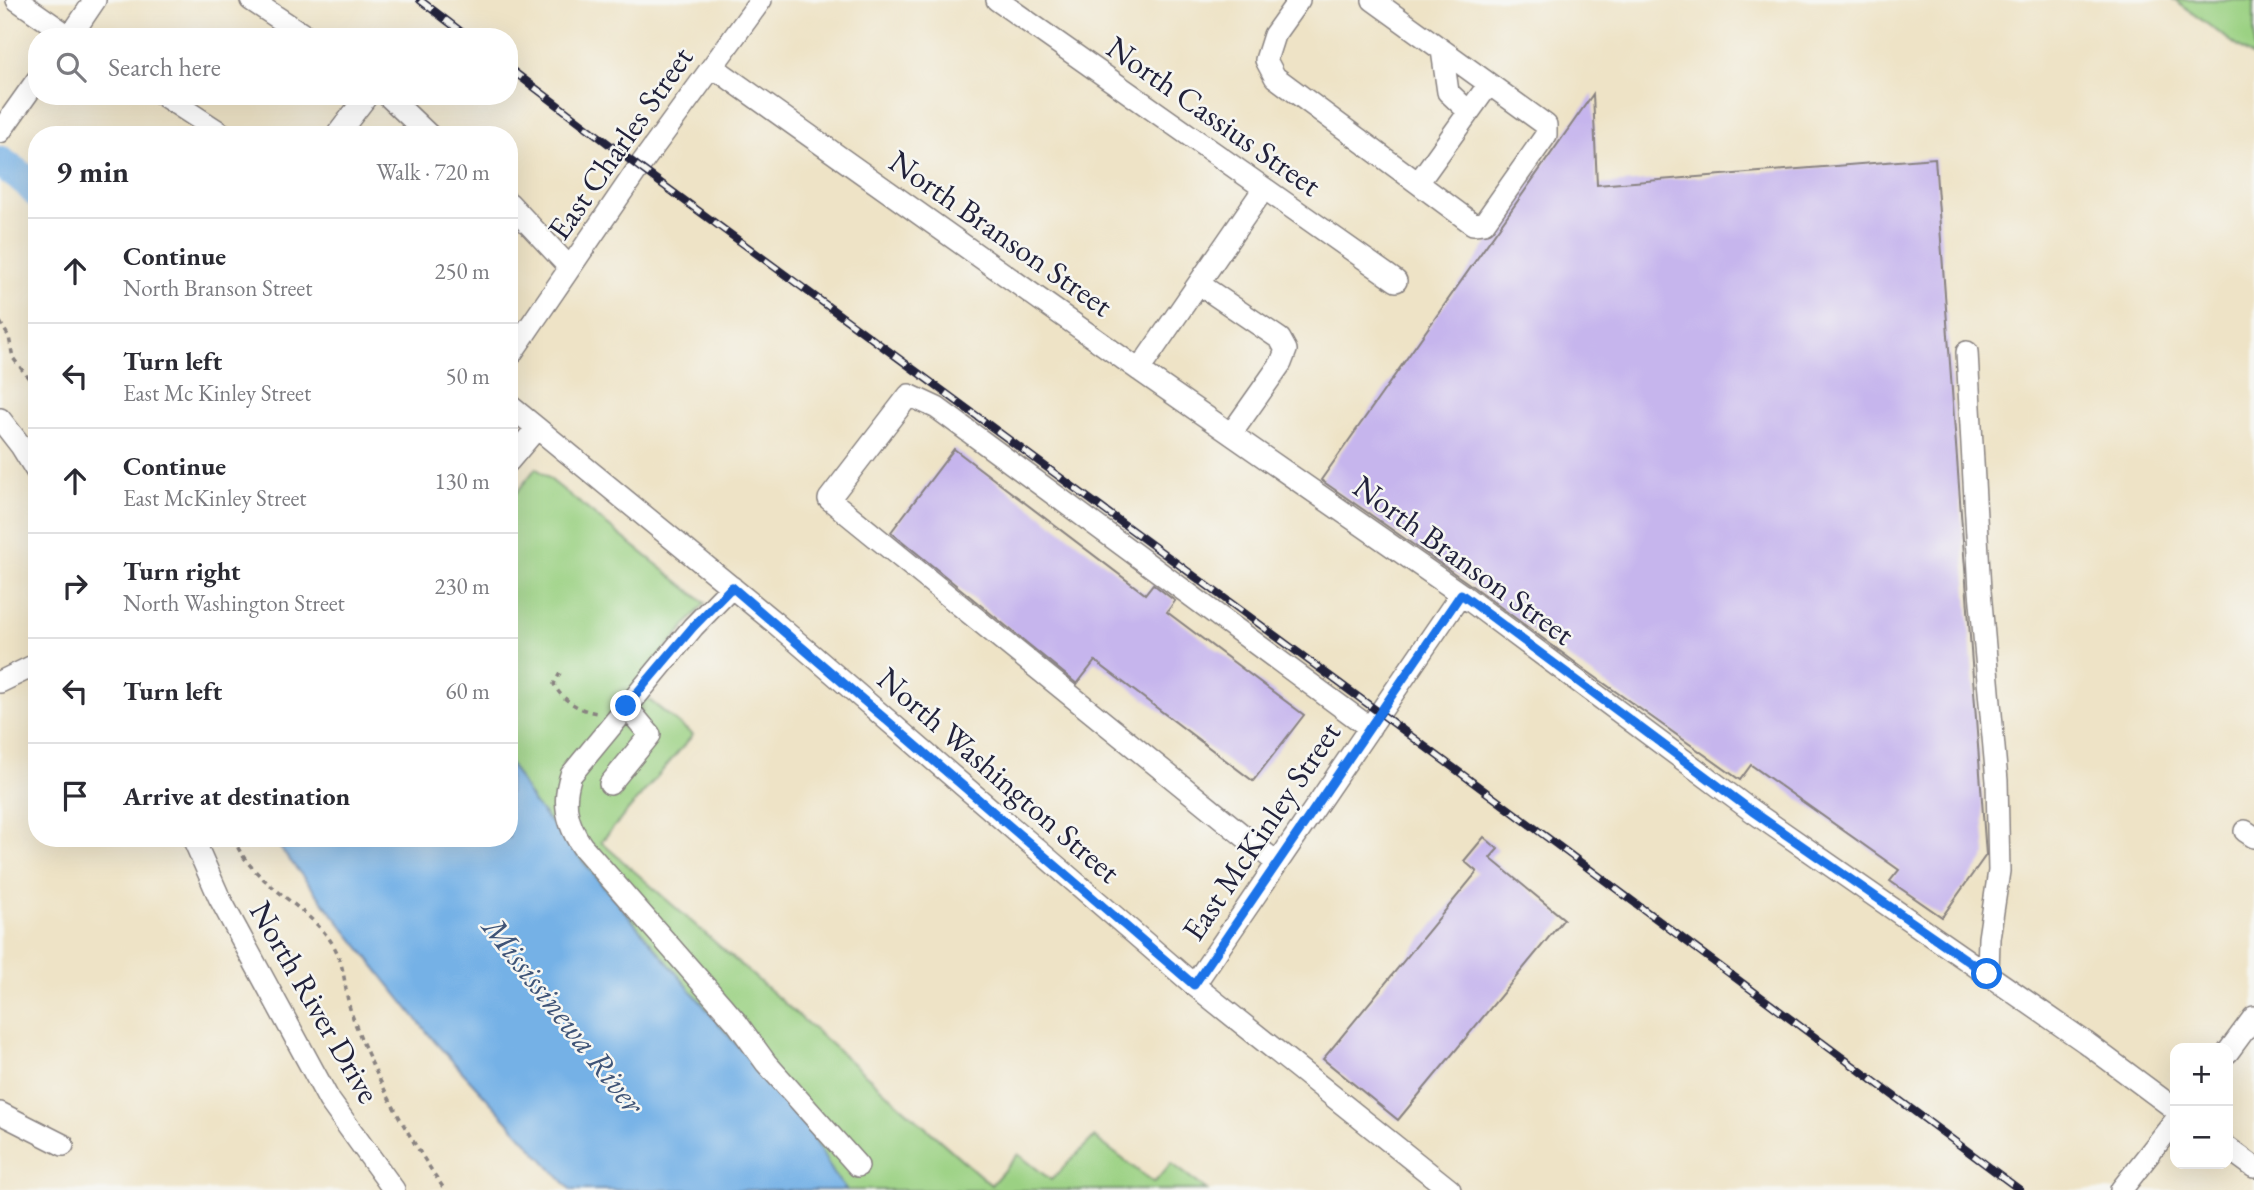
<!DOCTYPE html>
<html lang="en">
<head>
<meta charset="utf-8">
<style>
	:root { --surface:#fff; --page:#f7f7f7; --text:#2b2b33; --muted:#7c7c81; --line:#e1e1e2 }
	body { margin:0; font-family:"EB Garamond",serif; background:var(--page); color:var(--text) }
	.controls { position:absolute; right:21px; bottom:21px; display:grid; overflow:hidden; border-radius:14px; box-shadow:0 7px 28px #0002 }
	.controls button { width:63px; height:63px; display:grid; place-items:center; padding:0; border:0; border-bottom:2px solid var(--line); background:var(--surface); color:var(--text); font:35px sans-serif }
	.stop { position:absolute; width:21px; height:21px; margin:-16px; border:5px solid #1a73e8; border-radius:50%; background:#fff }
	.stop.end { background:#1a73e8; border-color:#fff; box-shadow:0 2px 7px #0008 }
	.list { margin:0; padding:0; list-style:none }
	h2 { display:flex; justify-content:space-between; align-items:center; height:91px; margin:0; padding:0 28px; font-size:30px }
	h2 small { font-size:23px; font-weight:400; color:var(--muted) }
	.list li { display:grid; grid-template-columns:46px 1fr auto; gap:21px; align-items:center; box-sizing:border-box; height:105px; padding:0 28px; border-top:2px solid var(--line) }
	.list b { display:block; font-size:26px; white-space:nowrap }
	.list p { margin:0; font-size:23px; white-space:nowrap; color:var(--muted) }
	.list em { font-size:23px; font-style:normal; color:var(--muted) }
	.icon { flex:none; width:38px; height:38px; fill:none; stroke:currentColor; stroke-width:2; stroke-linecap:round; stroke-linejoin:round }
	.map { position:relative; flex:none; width:2254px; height:1190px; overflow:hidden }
	.search { position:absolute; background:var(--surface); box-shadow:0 7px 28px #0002; left:28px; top:28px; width:490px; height:77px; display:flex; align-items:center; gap:18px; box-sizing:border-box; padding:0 24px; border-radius:28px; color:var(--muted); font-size:26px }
	.panel { position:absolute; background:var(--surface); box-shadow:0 7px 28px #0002; left:28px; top:126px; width:490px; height:721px; border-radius:28px }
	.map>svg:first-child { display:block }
	.green { fill:#9bd183; stroke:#5e7a5f; stroke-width:2 }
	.water { fill:#74b1e6; stroke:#4b6a90; stroke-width:2 }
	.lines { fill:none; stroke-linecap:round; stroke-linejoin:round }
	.river { stroke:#74b1e6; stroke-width:32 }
	.building { fill:#c6b5ed }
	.minor-casing { stroke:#888280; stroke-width:24 }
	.path { stroke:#888280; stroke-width:3.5; stroke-dasharray:5 5; stroke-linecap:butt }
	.minor { stroke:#fff; stroke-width:21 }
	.rail-casing { stroke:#22223b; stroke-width:8 }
	.rail { stroke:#f6f6f2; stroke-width:5; stroke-dasharray:16; stroke-linecap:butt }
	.route { stroke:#1a73e8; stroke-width:9 }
	.labels { text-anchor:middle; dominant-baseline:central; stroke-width:5; stroke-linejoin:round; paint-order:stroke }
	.street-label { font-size:32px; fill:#22223b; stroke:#f6f6f2 }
	.water-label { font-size:33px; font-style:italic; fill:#3f5477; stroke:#f6f6f2 }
</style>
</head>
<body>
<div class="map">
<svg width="2254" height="1190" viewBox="0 0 2254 1190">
	<rect width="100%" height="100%" fill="#f6f6f2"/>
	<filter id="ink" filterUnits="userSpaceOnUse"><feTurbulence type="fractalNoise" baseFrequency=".0143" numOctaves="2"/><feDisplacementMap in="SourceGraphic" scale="14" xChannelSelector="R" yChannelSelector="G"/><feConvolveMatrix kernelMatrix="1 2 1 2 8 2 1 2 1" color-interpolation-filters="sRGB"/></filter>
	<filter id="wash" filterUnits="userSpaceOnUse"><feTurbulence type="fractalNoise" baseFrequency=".00686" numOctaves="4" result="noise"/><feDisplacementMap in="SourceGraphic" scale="28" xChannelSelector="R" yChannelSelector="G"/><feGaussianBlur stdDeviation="1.57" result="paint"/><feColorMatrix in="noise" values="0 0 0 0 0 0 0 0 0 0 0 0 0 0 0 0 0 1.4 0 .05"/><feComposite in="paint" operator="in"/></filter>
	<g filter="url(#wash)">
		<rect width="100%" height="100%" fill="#eee3c6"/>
		<path class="green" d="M2174,0H2254V58Z
			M536,468L705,603L633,687L693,735L601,842L991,1185L1018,1154L1051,1180L1094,1137L1154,1183L1171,1163L1207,1190H846L835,1176L812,1135L533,802L509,762V502Z"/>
		<path class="water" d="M509,762L533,802L812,1135L835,1176L846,1190H571L435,1042L272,838H509Z"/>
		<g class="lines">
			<path class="river" d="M0,162L27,181L37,192"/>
		</g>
		<g id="blocks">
			<path class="building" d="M1593,94L1597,185L1935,158L1986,855L1942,917L1890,881L1899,870L1751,765L1740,780L1584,669L1468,583L1321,480Z
				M954,449L1145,594L1153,584L1175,601L1167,612L1304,715L1253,781L1095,661L1077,684L891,532Z
				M1484,837L1498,849L1490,858L1564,919L1398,1120L1323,1059L1477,872L1464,861Z"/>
		</g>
	</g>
	<g filter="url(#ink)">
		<use href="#blocks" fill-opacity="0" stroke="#888280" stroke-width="2"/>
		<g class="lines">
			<g class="minor-casing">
				<path id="minor" d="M17,0L70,37
					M251,0L307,37
					M997,0L1396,281
					M1299,0L1274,35L1266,60L1275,77L1473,224L1484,223L1546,135V125L1373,0
					M70,37L95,0
					M1442,50L1448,92L1469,112
					M713,67L1139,370L1461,594L1752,811L2085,1042L2175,1109
					M164,96L224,135
					M388,96L429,135
					M0,132L37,80
					M337,135L367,96
					M1418,183L1489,84
					M509,203L570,268
					M1199,284L1280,339L1286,350L1281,363L1231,434
					M1967,352L1980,591L1997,781L1999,871L1989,938L1988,974
					M509,357L639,167L761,0
					M1139,370L1263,190
					M509,405L774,622L1194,985L1450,1190
					M0,419L21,446L37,472
					M509,461L537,428
					M732,587L693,627L571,775C562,801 566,823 582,846L737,1023L766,1063L858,1166
					M0,682L37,664
					M610,784L650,735L626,706
					M2245,831L2254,837
					M193,838L219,897L329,1100L394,1190
					M1277,863L829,499L909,395L937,408L1370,728
					M1194,985L1461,594
					M2228,1052L2254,1017
					M0,1113L63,1145
					M2228,1148L2254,1167
					M2121,1190L2175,1121"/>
			</g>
			<path class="path" d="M0,322L9,337L13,358L37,389
				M560,673L554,684C561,700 581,711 597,713
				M234,838C247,880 309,906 332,943C347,967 343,990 352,1015C374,1076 408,1137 445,1190"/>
			<use href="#minor" class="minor"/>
			<g class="rail-casing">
				<path id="rail" d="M420,0L468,37
					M509,68L639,167L1380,713L2020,1190"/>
			</g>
			<use href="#rail" class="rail"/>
		</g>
	</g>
	<g class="lines" filter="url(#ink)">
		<path class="route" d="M626,706L693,627L732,587L1194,985L1461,594L1752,811L1987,974"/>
	</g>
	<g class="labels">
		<g class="street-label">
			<text transform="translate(1214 116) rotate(35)">North Cassius Street</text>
			<text transform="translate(620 143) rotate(-55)">East Charles Street</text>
			<text transform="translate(1001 233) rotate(35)">North Branson Street</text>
			<text transform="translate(1464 560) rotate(36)">North Branson Street</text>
			<text transform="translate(999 775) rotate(41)">North Washington Street</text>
			<text transform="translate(1261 831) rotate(-56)">East McKinley Street</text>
			<text transform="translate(315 1002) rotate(60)">North River Drive</text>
		</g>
		<g class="water-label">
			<text transform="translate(564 1015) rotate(52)">Mississinewa River</text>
		</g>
	</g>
</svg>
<div class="controls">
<button>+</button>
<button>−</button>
</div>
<div class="stop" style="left:1987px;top:974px"></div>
<div class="stop end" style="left:626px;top:706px"></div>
<div class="search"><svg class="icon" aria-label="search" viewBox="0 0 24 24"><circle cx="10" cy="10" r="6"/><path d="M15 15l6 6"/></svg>Search here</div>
<section class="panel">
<h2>9 min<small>Walk · 720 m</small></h2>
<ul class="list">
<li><svg class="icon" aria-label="ahead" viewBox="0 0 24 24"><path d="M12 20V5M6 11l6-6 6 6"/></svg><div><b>Continue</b><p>North Branson Street</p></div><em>250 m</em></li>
<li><svg class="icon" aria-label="left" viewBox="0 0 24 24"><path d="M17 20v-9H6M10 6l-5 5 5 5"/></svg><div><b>Turn left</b><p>East Mc Kinley Street</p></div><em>50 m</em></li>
<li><svg class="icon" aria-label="ahead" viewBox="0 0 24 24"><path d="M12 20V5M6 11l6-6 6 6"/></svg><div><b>Continue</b><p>East McKinley Street</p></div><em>130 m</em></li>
<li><svg class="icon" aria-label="right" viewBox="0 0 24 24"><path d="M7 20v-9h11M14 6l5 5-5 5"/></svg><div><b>Turn right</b><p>North Washington Street</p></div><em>230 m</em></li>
<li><svg class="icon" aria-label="left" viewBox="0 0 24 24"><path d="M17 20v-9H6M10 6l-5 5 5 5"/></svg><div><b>Turn left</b></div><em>60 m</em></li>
<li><svg class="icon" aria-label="arrive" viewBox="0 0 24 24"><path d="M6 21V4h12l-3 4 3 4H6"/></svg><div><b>Arrive at destination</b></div></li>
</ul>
</section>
</div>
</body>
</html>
